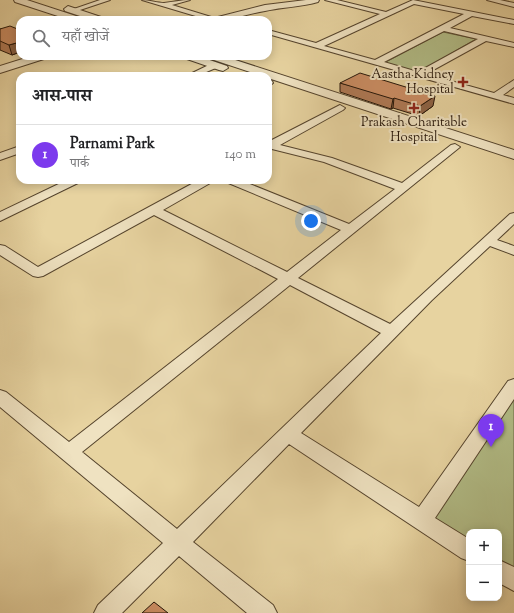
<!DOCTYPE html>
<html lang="hi">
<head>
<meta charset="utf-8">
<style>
	:root { --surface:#fff; --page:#f2f2f2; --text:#202124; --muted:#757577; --line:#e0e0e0; --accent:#7c3aed }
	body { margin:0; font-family:"Sorts Mill Goudy","Noto Serif Devanagari",serif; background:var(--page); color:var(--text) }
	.controls { position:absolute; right:12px; bottom:12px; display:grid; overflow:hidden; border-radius:8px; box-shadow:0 2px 10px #0003 }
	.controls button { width:36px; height:36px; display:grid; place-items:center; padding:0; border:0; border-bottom:1px solid var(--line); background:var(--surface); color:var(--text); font:20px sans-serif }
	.you { position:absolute; left:311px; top:221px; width:14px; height:14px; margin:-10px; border:3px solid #fff; border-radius:50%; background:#1a73e8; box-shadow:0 0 0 6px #1a73e833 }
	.badge { display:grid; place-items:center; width:26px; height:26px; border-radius:50%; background:var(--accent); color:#fff; font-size:13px; font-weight:700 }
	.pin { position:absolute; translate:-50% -33px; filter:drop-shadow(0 1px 2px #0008) }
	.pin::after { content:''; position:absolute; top:21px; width:14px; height:12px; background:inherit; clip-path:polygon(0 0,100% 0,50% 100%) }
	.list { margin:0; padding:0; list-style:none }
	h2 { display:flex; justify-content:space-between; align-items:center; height:52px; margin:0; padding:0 16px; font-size:17px }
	h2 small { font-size:13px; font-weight:400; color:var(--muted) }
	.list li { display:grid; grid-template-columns:26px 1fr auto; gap:12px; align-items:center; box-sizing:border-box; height:60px; padding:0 16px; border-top:1px solid var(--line) }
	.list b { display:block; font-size:15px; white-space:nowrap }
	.list p { margin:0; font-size:13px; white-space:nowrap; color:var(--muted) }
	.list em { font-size:13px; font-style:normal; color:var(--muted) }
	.icon { flex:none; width:22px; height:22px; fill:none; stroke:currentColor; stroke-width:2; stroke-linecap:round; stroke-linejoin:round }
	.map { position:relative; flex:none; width:514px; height:613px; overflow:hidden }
	.search { position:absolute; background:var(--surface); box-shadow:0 2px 10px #0003; left:16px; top:16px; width:256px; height:44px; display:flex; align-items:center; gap:10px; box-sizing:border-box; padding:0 14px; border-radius:12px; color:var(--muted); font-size:15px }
	.panel { position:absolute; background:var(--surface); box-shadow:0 2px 10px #0003; left:16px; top:72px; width:256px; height:112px; border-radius:12px }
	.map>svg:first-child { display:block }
	.green { fill:#b2bd87; stroke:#6b6847 }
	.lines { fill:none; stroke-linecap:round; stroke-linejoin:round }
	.minor-casing { stroke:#55442d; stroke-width:2 }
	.tertiary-casing { stroke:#55442d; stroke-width:2 }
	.minor { fill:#efe2c1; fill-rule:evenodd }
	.tertiary { fill:#efe2c1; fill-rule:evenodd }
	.wall { fill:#af7955; stroke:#241407 }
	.shaded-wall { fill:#8e6345; stroke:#241407 }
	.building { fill:#cb8d63; stroke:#241407 }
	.poi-dot { fill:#8f2418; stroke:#efe2c1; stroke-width:1.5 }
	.labels { text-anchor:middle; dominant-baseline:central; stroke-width:4; stroke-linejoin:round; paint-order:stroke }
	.far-poi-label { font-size:13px; fill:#241407; stroke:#efe2c1; text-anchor:end }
</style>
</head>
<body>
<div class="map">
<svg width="514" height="613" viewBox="0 0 514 613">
	<rect width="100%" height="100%" fill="#e7d3a0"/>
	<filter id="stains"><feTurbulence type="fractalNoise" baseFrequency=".005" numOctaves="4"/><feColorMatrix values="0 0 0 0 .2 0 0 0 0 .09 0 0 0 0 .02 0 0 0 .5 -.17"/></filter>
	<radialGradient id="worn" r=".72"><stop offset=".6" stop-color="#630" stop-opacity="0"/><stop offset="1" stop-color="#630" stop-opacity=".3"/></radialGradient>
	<path class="green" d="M443,32L476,39L419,72L384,63Z
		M514,380V570L499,561V532H469V543L421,514Z"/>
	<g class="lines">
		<g class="minor-casing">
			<path id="minor" d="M100,0H110L74,12H70L68,11Z
				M142,0C149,0 157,3 164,3C173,2 181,0 190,0L172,5L221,20H209Z
				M325,0H337L386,12L413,0L514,20V24L472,16L450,28L514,43V47L486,41L426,74L494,93L514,80V87L503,95L514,98V104L268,34V30L316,43L380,14ZM414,4L464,14L375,60L324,46ZM444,31L478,39L418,72L384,62Z
				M487,0H500L514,3V7Z
				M215,62L219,65L218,67L197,76H186Z
				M268,81H272L273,83L268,87Z
				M340,105L345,108L343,110L280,145L332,158L402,183L451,145L455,144L460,147L298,278L390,324L510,214L514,213V224L497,240L514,246V255L490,246L432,300L301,433L419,507L508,381L514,379V399L435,518L469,539V561L461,558L289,444L193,542L273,605L277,613H247L179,556L122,613H94L98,605L163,543L0,407V390L6,392L69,442L278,279L154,215L43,276L38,277L33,276L0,255V245L5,246L38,267L199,180H214L212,182L163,210L287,272L341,230L226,182L224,180H240L349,224L395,189L324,162L272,149L268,150V142ZM290,285L381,333L177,529L82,452Z
				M20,146V153L0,160V153Z
				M67,180H82L80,182L0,221V212Z
				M499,560L514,567V591L499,583Z"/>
		</g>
		<g class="tertiary-casing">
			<path id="tertiary" d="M14,0H27L82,18L84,20H70L15,2Z
				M306,0H319L318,2C300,7 283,7 265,11C246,14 233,20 212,20L214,18L265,5Z
				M68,6L104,18L106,20H92L65,11L64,9Z
				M32,56H48L47,58L0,73V66Z
				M183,56H198L227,66L228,68L223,71L219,70L184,58Z
				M207,56H223L514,150V159L268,78V76H262L208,58Z"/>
		</g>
		<use href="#minor" class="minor"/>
		<use href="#tertiary" class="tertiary"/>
	</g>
	<path class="wall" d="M0,29L20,30V52L12,55L0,50Z
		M340,83L433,106L419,116L393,108L391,109L340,92Z"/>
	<path class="shaded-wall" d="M20,42V52L12,55L9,45Z
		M435,96L433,106L419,116L420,106Z
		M394,98L393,108L391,109L393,99Z"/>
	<path class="building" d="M10,26L20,30V42L9,45L0,41V29Z
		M360,73L435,96L420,106L394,98L393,99L340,83Z
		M154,602L168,613H142Z"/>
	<g class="poi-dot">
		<path d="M461 76h4v4h4v4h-4v4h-4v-4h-4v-4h4z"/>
		<path d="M412 102h4v4h4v4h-4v4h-4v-4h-4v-4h4z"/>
	</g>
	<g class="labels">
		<g class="far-poi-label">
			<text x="454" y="75">Aastha Kidney<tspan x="454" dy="15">Hospital</tspan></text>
			<text x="414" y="123" text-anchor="middle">Prakash Charitable<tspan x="414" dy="15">Hospital</tspan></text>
		</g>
	</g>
	<rect width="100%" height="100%" filter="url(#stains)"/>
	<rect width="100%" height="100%" fill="url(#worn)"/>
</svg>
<div class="controls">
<button>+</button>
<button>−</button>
</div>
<div class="you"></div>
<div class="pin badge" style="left:491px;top:447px">1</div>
<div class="search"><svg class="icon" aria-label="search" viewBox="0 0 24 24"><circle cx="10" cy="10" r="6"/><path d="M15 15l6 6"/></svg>यहाँ खोजें</div>
<section class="panel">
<h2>आस-पास<small></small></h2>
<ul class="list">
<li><span class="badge">1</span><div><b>Parnami Park</b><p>पार्क</p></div><em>140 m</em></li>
</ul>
</section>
</div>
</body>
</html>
